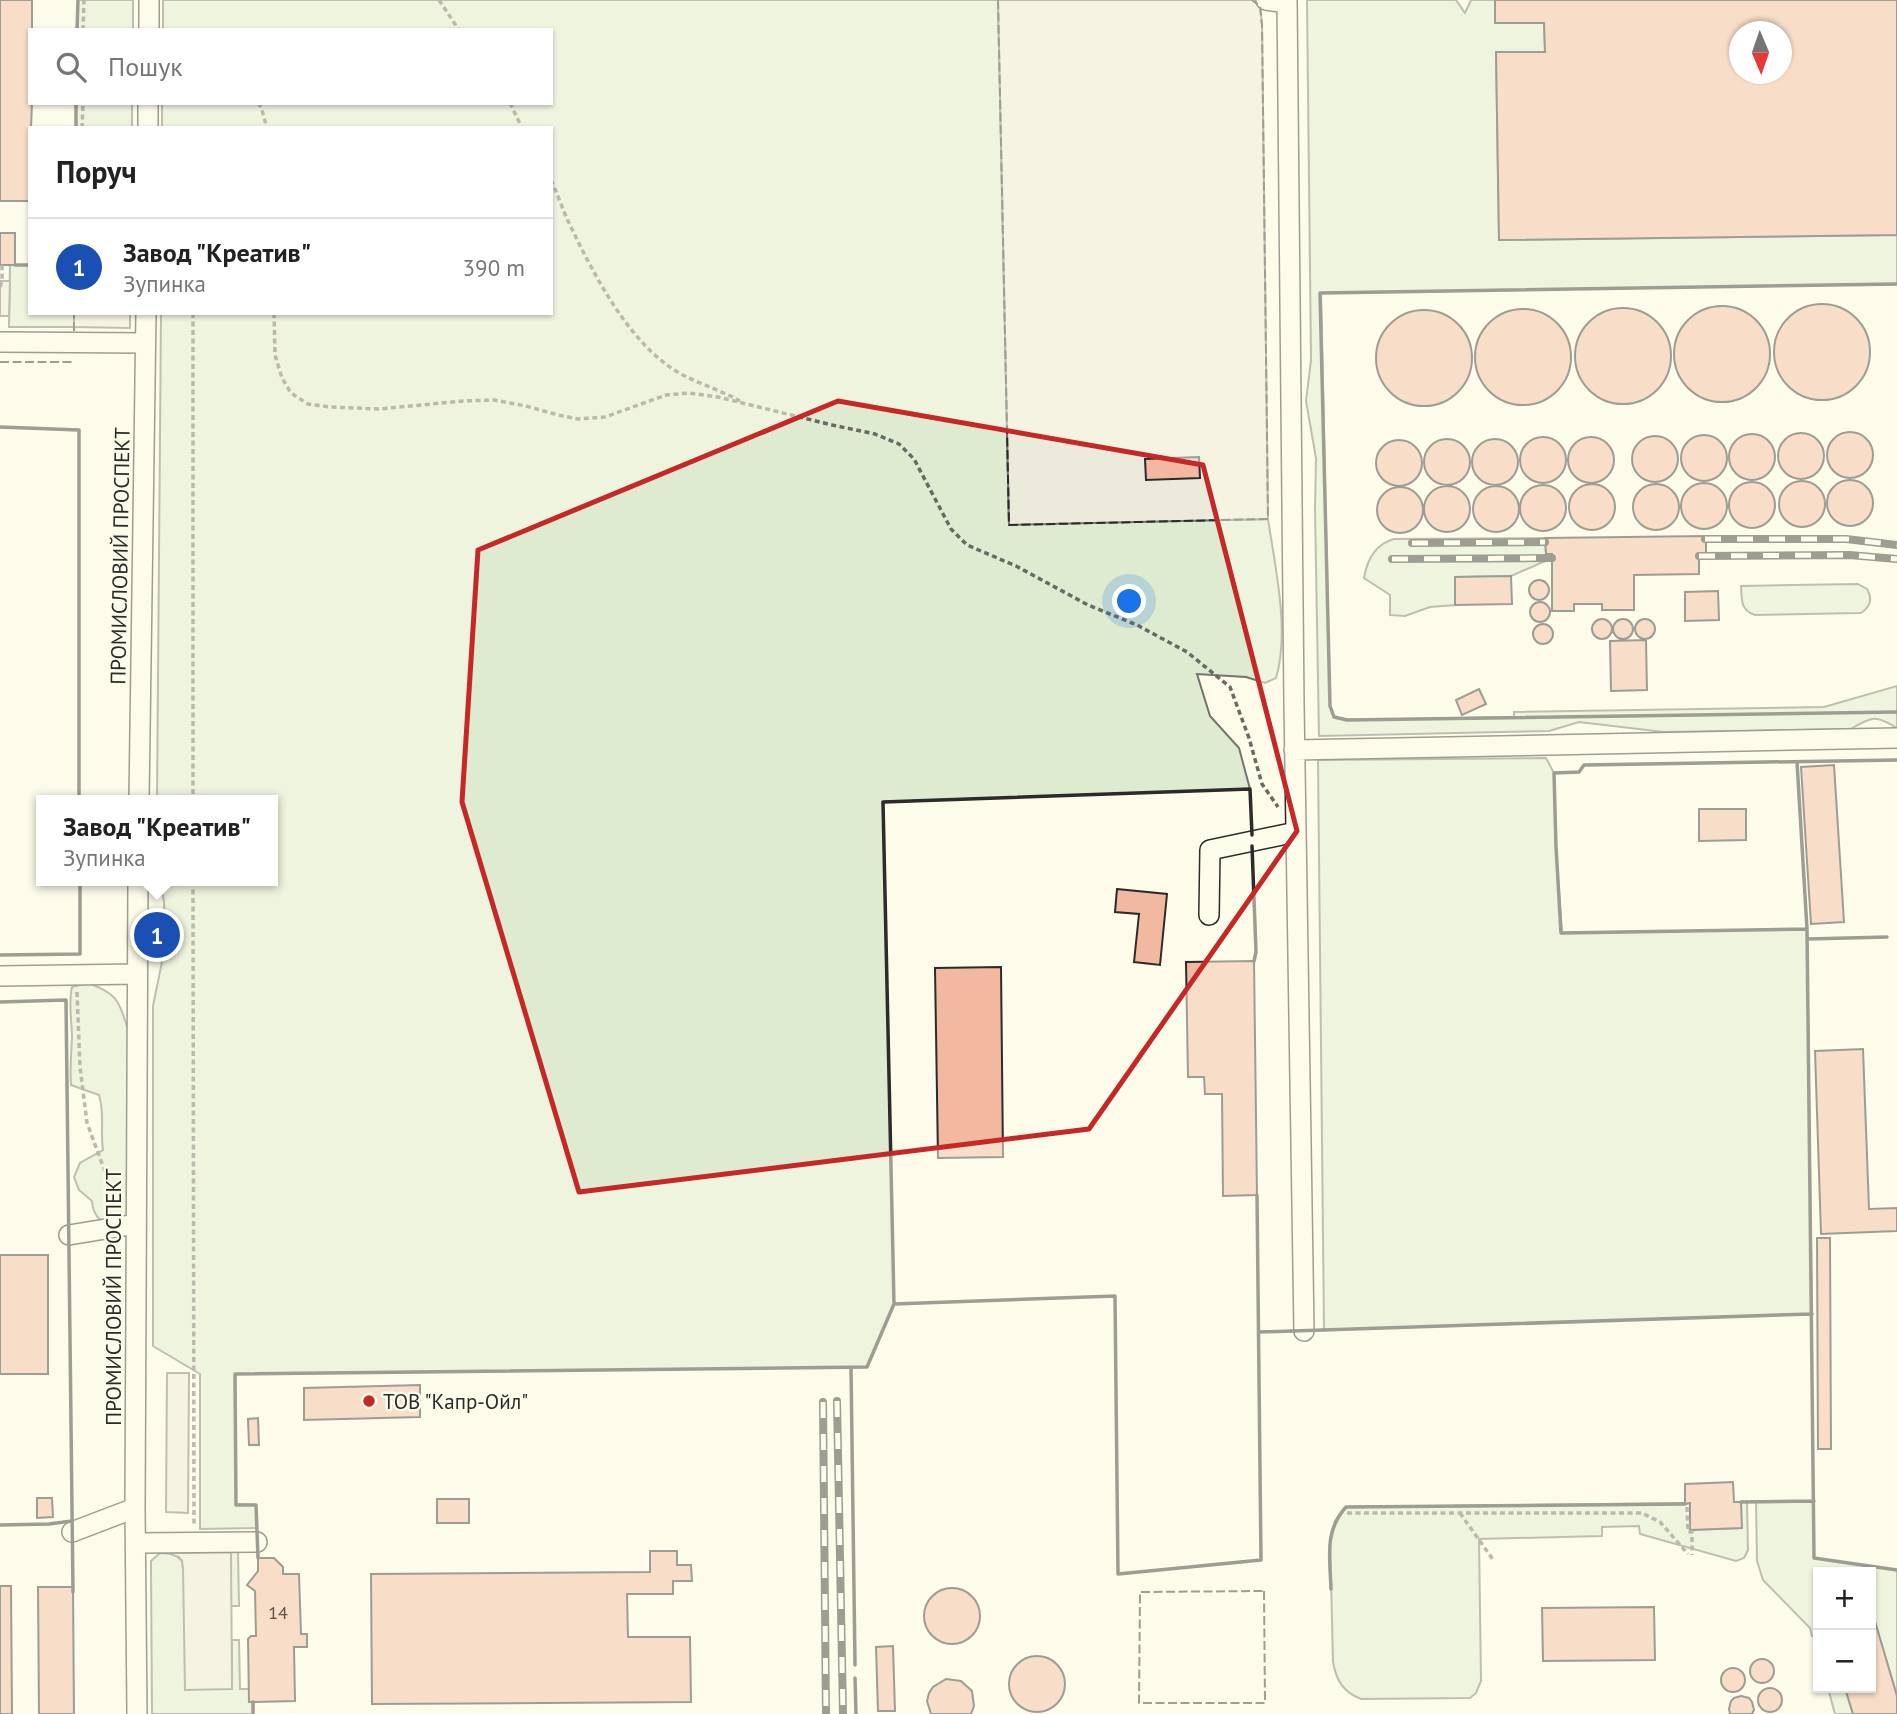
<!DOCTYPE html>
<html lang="uk">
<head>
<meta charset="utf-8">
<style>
	:root { --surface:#fff; --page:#f6f6f6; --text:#222; --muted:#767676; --line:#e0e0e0; --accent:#1a73e8 }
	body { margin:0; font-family:"PT Sans",sans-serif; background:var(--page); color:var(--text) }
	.controls { position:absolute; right:21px; bottom:21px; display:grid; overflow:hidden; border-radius:0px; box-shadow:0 2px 5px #0004 }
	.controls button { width:63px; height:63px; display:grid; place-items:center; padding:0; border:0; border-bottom:2px solid var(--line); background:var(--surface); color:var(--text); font:35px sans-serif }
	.compass { position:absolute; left:1729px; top:21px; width:63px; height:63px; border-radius:50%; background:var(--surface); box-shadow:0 2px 5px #0004; rotate:178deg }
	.you { position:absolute; left:1130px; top:602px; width:24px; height:24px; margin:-18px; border:5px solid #fff; border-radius:50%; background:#1a73e8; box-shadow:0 0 0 10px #1a73e833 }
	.badge { display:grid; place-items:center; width:46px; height:46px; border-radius:50%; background:var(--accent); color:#fff; font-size:23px; font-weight:700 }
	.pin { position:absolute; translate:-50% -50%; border:4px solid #fff; box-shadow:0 2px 7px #0006 }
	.popup { position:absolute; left:36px; top:795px; width:242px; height:91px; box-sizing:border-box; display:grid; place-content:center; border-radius:0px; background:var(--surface); filter:drop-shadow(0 2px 5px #0005); font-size:23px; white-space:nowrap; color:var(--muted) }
	.popup b { font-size:26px; color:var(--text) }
	.popup::after { content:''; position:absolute; left:50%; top:100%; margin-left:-14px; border:14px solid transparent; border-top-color:var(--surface) }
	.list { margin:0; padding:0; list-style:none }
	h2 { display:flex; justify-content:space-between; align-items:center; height:91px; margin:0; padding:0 28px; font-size:30px }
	h2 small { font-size:23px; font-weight:400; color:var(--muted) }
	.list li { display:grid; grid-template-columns:46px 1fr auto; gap:21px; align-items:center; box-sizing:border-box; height:98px; padding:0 28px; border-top:2px solid var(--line) }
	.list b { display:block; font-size:26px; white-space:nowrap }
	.list p { margin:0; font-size:23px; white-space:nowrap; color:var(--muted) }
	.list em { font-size:23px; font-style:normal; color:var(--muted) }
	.icon { flex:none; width:38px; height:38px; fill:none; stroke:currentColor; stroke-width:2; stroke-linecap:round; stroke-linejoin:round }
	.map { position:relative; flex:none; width:1897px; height:1714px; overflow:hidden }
	.search { position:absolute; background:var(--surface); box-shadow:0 2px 5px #0004; left:28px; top:28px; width:525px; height:77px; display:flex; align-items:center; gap:18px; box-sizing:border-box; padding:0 24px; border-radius:0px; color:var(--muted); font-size:26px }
	.panel { position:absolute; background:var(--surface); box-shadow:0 2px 5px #0004; left:28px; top:126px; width:525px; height:189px; border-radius:0px }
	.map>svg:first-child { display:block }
	.green { fill:#deebd1; stroke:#74746e; stroke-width:2 }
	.parking { fill:#eceadb; stroke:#74746e; stroke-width:2 }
	.building { fill:#f2b8a0; stroke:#2b2b2b; stroke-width:2; fill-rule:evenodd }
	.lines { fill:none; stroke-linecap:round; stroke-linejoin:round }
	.minor-casing { stroke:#2b2b2b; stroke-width:22 }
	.path { stroke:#6a6964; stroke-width:3.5; stroke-dasharray:5 3.5; stroke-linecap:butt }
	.minor { stroke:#fdfbea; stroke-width:19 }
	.rail-casing { stroke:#2b2b2b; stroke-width:8 }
	.rail { stroke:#fdfbea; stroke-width:5; stroke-dasharray:16; stroke-linecap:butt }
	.fence { stroke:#2b2b2b; stroke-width:2; stroke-dasharray:9 3.5; stroke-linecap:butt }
	.wall { stroke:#2b2b2b; stroke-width:3.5 }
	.marked { fill:none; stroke:#c62828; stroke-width:5; stroke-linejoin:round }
	.poi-dot { fill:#c62828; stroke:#fdfbea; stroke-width:2.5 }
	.labels { text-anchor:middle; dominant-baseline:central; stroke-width:5; stroke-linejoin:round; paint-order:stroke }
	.number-label { font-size:18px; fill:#5d4e48 }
	.street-label { font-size:21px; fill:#2b2b2b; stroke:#fdfbea }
	.poi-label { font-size:21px; fill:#2b2b2b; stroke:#fdfbea; text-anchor:start }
</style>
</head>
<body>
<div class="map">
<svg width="1897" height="1714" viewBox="0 0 1897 1714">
	<rect width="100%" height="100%" fill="#fdfbea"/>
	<path class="green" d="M78,0H133V30H77Z
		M163,0H998L1009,524L1268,519C1275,566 1290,632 1276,678L1265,683L1246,677L1197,674L1210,716L1239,748L1250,789L883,802L894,1304L867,1367L235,1374L236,1504L256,1505L257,1528L200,1529V1374L153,1346V1006L165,947L164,902L160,881H272V800H157L161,313H551V128H162V103H551V30H163Z
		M1307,0H1456L1465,13L1471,0H1495V23H1544L1545,52L1496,53L1499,240L1897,235V284L1321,293L1330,706L1334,717L1347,720L1514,717V712L1824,707L1897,686V728C1876,715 1872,716 1851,729L1664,732L1579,722L1549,731L1319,736L1315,509L1316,458L1306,401L1311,360Z
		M76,103H132V128H76Z
		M10,265H30V313H74V327H9Z
		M1545,538L1546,554H1552V558L1511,576L1455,577V605L1430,607L1405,616L1390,615V595L1364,578C1367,560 1376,544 1394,539Z
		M1858,584L1867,589C1873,599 1870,607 1861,613L1755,615C1740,610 1742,600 1741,586Z
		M1546,758L1554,773L1556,847L1562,933L1807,929L1812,1314L1324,1330L1318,760Z
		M88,983C118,994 118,1000 128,1029V1233C110,1225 93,1223 92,1201L79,1190L74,1177L80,1163L103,1150C100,1131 105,1114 99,1095L71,1085C70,1069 71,1054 72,1038C72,1021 68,1003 72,987Z
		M1814,1501V1558L1897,1570V1696L1871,1608V1572H1818V1635L1812,1636L1810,1628L1763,1580L1757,1561L1756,1502Z
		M1741,1502H1747L1748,1550L1744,1558L1736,1561L1640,1534L1639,1526L1602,1527V1536L1479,1539L1481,1681L1476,1693L1470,1698L1361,1699C1343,1692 1336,1680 1333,1662L1330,1538L1335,1521L1346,1507L1690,1503L1691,1530L1741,1528Z
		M231,1552H238L239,1606H231Z
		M160,1553L174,1554L182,1561L183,1568L232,1689V1640H239L240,1689H249V1702H253V1714H152L151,1568V1561Z
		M1828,1688H1845L1853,1714H1835Z"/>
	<path class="parking" d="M998,0H1252L1260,6L1262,25L1268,519L1009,525Z
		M0,281H10L9,316H0Z
		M74,313H130V328L74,327Z
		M167,1373H189L188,1513L166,1512Z
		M231,1552L232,1689L185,1690L183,1568L182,1561L179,1557L167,1553Z"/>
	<path class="building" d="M0,0H32V30H30V103H32L31,128H30V201H0Z
		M1495,0H1897V235L1499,240L1496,52H1545L1544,23H1495ZM1740,32H1782V74H1740Z
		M0,233H15V265H0Z
		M1774 352a48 48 0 1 1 96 0a48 48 0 1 1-96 0Z
		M1674 354a48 48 0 1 1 96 0a48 48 0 1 1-96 0Z
		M1575 356a48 48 0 1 1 96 0a48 48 0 1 1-96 0Z
		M1475 357a48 48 0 1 1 96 0a48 48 0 1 1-96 0Z
		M1376 358a48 48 0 1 1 96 0a48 48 0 1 1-96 0Z
		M1827 455a23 23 0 1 1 46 0a23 23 0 1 1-46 0Z
		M1778 456a23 23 0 1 1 46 0a23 23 0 1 1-46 0Z
		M1729 457a23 23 0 1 1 46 0a23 23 0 1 1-46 0Z
		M1681 458a23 23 0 1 1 46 0a23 23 0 1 1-46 0Z
		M1632 459a23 23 0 1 1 46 0a23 23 0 1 1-46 0Z
		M1520 460a23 23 0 1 1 46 0a23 23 0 1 1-46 0Z
		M1568 460a23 23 0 1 1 46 0a23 23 0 1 1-46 0Z
		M1472 462a23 23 0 1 1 46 0a23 23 0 1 1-46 0Z
		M1424 462a23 23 0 1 1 46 0a23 23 0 1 1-46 0Z
		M1376 463a23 23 0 1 1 46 0a23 23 0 1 1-46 0Z
		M1199,457L1200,478L1146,480L1145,459Z
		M1827 503a23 23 0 1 1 46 0a23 23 0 1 1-46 0Z
		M1779 504a23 23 0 1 1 46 0a23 23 0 1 1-46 0Z
		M1729 505a23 23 0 1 1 46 0a23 23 0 1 1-46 0Z
		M1681 506a23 23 0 1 1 46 0a23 23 0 1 1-46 0Z
		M1633 507a23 23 0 1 1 46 0a23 23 0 1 1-46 0Z
		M1569 507a23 23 0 1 1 46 0a23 23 0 1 1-46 0Z
		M1520 508a23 23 0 1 1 46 0a23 23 0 1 1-46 0Z
		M1424 509a23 23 0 1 1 46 0a23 23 0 1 1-46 0Z
		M1473 509a23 23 0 1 1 46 0a23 23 0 1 1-46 0Z
		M1377 510a23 23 0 1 1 46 0a23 23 0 1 1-46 0Z
		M1706,536V553H1699V574L1634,575V610H1602V604H1574V611H1552V554H1546L1545,538Z
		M1511,576L1512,604L1455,605V577Z
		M1529 590a10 10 0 1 1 20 0a10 10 0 1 1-20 0Z
		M1718,591L1719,620L1685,621V592Z
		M1530 612a10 10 0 1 1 20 0a10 10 0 1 1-20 0Z
		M1635 629a10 10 0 1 1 20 0a10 10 0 1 1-20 0Z
		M1613 629a10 10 0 1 1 20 0a10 10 0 1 1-20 0Z
		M1592 629a10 10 0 1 1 20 0a10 10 0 1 1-20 0Z
		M1533 634a10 10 0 1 1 20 0a10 10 0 1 1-20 0Z
		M1646,640L1647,690L1611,691L1610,641Z
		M1479,689L1486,704L1462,715L1456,700Z
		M1834,765L1844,922L1811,924L1801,767Z
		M1699,809H1746V840L1699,841Z
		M1117,889L1167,894L1160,965L1134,962L1139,914L1115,912Z
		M1254,961L1257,1195L1223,1196L1222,1094H1205L1204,1077H1188L1186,962Z
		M1001,967L1003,1157L938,1158L935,968Z
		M1863,1049L1869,1209L1897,1208V1231L1821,1234L1815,1051Z
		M1817,1238H1830L1831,1449H1818Z
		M0,1255H48V1374H0Z
		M420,1385V1417L304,1420V1388Z
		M258,1418L259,1445H249L248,1419Z
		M1733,1482L1734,1502H1741L1742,1528L1690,1530V1503L1685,1504V1484Z
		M37,1498H52L53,1517L37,1518Z
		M437,1499H469V1523H437Z
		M650,1551H677V1565H691L692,1581H673V1594H627L628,1637H690L691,1702L372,1704L371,1574L650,1572Z
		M258,1558H274L283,1567V1574H299L301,1634H307V1647H294L295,1701L249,1702L248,1639L251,1636H256L255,1591L247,1585L258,1571Z
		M0,1586H11L12,1714H0Z
		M38,1587H73L74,1714H39Z
		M924 1616a28 28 0 1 1 56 0a28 28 0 1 1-56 0Z
		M1654,1607L1655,1660L1543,1661L1542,1608Z
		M1871,1608L1897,1696V1714H1853L1845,1688H1871Z
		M893,1646L895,1711H878L876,1647Z
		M1009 1684a28 28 0 1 1 56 0a28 28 0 1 1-56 0Z
		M1750 1671a12 12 0 1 1 24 0a12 12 0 1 1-24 0Z
		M1721 1680a12 12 0 1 1 24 0a12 12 0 1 1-24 0Z
		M946,1679L961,1681L972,1691L974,1706L971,1714H931L927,1701L929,1693L933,1687Z
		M1758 1700a12 12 0 1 1 24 0a12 12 0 1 1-24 0Z
		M1741,1696L1749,1698L1752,1702L1754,1710L1752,1714H1730L1729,1709L1731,1701L1734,1698Z"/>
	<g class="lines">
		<g class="minor-casing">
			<path id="minor" d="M1266,0L1287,3
				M1287,0L1294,704L1304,1331
				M149,30V0
				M148,128V103
				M0,342L145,343
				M1294,750L1897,738
				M139,800L146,313
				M1209,915L1210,850L1296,832
				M0,976L137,974
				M69,1235L136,1224
				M72,1532L135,1508
				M136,1543L257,1542
				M137,1714L135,1508L138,881"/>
		</g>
		<path class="path" d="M439,0L459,30
			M83,30L84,0
			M258,103L261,107L267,128
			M510,103L522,128
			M82,128L83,103
			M551,180C558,195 563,211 570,225C593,273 624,333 667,365C688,381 717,388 740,401
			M0,287L2,281V265
			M193,313V800
			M274,313L275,355L282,378L291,393L308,404L330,407L379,409L463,401L494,400L526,406L558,415L578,419L605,417L666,395L689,393L718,397L832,425L875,434L899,444L914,459L951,529L967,545L1016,566L1088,605L1137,625L1187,652L1230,687L1249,738L1262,784L1278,807
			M193,881L194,1526
			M77,992L80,1067L87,1123L110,1185L118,1197
			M1687,1507L1688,1532H1692V1555
			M1347,1513H1642L1660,1522L1688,1554
			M1460,1513L1494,1561"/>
		<use href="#minor" class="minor"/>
		<g class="rail-casing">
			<path id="rail" d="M1705,539H1846L1897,545
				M1412,543L1545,542
				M1699,556L1849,555L1897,559
				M1392,559L1552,558
				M837,1401L843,1714
				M823,1402L826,1714"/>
		</g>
		<use href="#rail" class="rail"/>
		<path class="fence" d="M998,0L1009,525L1268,519L1262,25L1260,6L1252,0
			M74,331V313
			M0,362H75
			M1264,1591L1265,1703H1139L1140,1592Z"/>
		<path class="wall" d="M77,30L78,0
			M76,128V103
			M15,265H30
			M1897,284L1320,293L1330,706L1334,717L1347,720L1897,712
			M0,427L79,430V800
			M1797,762L1807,929L1814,1558L1897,1570
			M1252,846L1256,952L1254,961
			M1807,929L1561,933L1556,847L1554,773L1579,772L1584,765L1897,760
			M1807,939L1887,937
			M0,955L80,954V881
			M0,1002L66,1000L73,1592
			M894,1304L1115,1296L1118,1574L1261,1560L1257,1195
			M1259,1332L1812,1314
			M851,1367L855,1665
			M1741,1502L1814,1501
			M0,1525L49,1524L72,1521
			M258,1558L256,1505H236L235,1374L867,1367L894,1304L883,802L1250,789L1252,835
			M1331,1589C1330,1558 1324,1531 1346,1507L1685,1504
			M855,1678L856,1714
			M253,1702V1714"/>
	</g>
	<path d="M0 0H1897V1714H0ZM838,401L1203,465L1297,831L1089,1129L579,1192L462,802L478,550Z" fill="#fdfbea" fill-opacity=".55" fill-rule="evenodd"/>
	<path class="marked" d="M838,401L1203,465L1297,831L1089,1129L579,1192L462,802L478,550Z"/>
	<circle class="poi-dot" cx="369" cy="1401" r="7"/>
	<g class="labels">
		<g class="number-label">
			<text x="278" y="1612">14</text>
		</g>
		<g class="street-label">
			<text transform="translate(120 556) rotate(-89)">ПРОМИСЛОВИЙ ПРОСПЕКТ</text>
			<text transform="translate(113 1297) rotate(-90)">ПРОМИСЛОВИЙ ПРОСПЕКТ</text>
		</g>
		<g class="poi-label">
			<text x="383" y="1401">ТОВ "Капр-Ойл"</text>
		</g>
	</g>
</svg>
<div class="controls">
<button>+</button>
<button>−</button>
</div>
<svg class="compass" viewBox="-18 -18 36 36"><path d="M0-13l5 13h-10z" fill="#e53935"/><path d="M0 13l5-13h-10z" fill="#767676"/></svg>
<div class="you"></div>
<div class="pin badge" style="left:157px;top:935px;background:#1a4fb4">1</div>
<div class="popup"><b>Завод &quot;Креатив&quot;</b>Зупинка</div>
<div class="search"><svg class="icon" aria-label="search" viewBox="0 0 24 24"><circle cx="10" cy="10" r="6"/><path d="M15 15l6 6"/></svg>Пошук</div>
<section class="panel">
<h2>Поруч<small></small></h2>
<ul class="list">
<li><span class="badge" style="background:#1a4fb4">1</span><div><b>Завод &quot;Креатив&quot;</b><p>Зупинка</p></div><em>390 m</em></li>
</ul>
</section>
</div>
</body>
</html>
